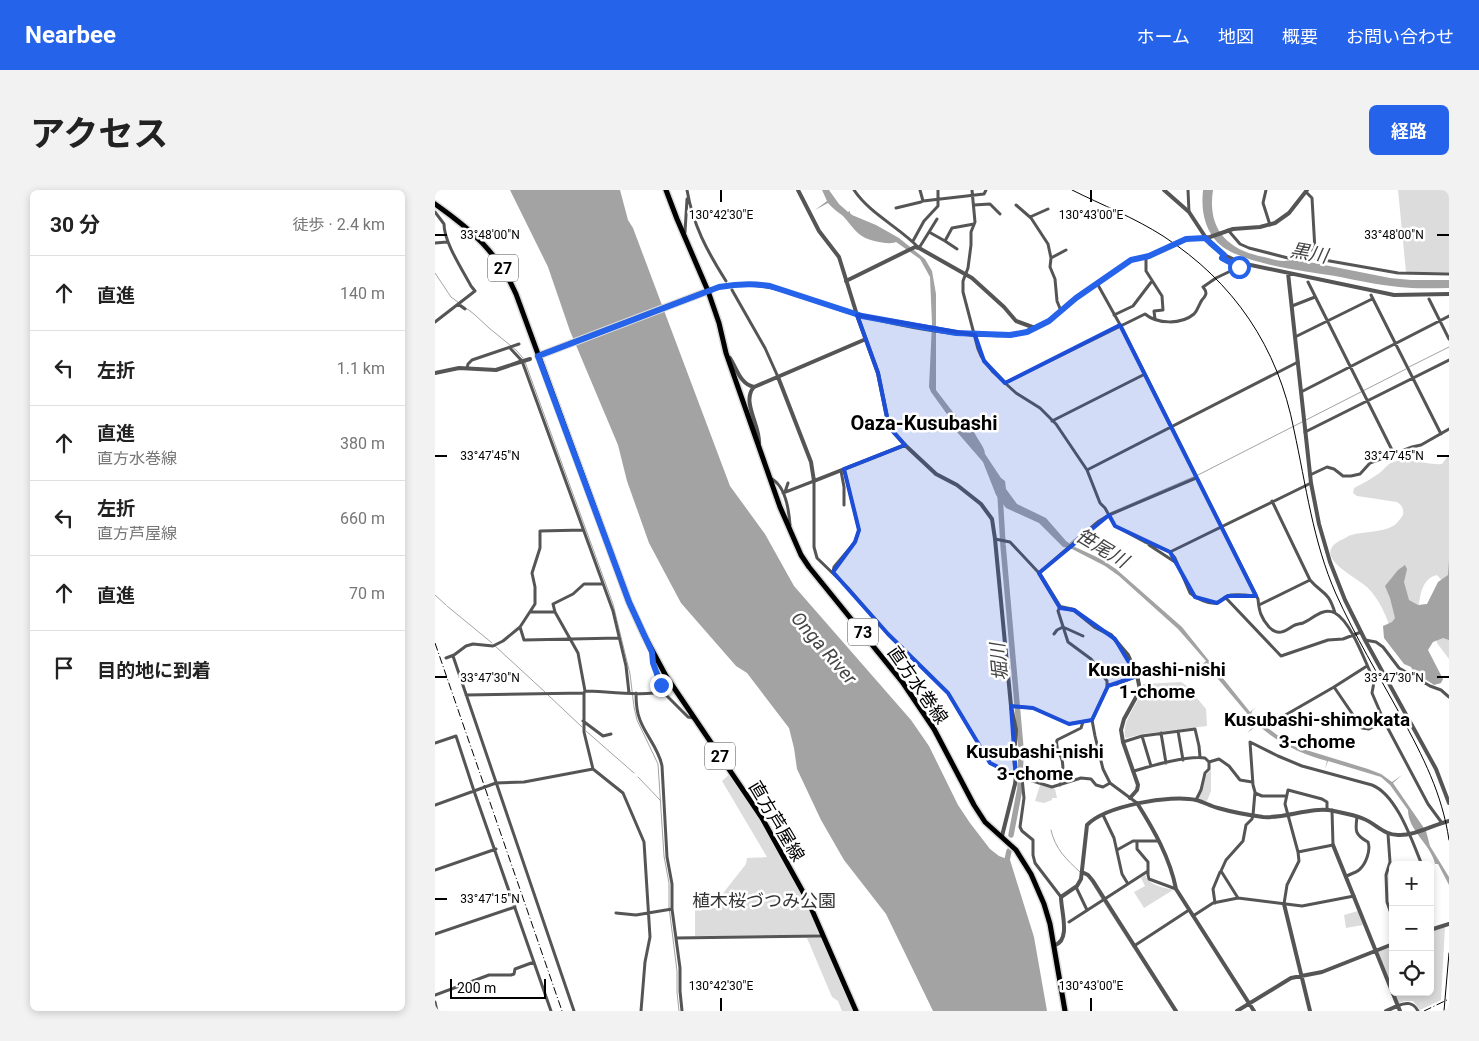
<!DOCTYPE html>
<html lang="ja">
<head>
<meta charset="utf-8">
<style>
	:root { --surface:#fff; --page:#f2f2f2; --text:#222; --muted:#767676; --line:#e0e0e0; --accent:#2563eb }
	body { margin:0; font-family:Roboto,"Noto Sans JP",sans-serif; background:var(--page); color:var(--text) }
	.controls { position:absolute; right:15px; bottom:15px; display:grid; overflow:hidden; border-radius:8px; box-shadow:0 2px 8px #0003 }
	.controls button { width:45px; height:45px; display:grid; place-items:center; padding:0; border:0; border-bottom:1px solid var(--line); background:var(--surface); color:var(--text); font:25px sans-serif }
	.scale { position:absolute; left:15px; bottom:12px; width:96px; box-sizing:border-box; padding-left:5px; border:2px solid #000; border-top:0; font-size:14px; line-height:18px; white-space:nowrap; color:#000; -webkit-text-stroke:4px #fff; paint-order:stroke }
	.stop { position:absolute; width:15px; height:15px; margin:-11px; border:4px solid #2563eb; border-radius:50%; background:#fff }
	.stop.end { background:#2563eb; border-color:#fff; box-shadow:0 1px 5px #0008 }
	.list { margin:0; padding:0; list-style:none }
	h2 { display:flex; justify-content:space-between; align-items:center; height:65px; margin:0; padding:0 20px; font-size:21px }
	h2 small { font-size:16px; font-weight:400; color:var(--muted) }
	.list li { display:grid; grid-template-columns:32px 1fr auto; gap:15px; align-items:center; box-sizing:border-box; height:75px; padding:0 20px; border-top:1px solid var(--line) }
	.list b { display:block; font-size:19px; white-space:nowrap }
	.list p { margin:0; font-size:16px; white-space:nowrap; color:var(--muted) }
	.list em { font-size:16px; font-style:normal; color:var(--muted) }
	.icon { flex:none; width:28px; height:28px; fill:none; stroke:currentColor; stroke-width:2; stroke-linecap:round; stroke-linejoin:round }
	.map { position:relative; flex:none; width:1014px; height:821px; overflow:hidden; border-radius:8px }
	header { display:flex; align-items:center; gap:30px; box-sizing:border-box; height:70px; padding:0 25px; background:var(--accent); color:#fff }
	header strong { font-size:24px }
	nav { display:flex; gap:28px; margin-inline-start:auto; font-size:18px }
	.intro { display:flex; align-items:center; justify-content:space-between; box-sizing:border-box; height:120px; padding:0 30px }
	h1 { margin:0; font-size:35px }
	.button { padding:12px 22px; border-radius:8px; background:var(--accent); color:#fff; font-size:18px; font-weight:700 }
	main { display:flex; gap:30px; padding:0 30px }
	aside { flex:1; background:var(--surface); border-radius:8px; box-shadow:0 2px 8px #0003 }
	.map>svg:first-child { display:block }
	.green { fill:#dcdcdc }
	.water { fill:#a3a3a3 }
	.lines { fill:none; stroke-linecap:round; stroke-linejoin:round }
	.stream { stroke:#a3a3a3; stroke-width:1 }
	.river { stroke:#a3a3a3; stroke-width:5.5 }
	.primary-casing { stroke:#dbdbdb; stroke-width:8 }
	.minor { stroke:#555; stroke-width:3 }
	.tertiary { stroke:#555; stroke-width:4 }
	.primary { stroke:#000; stroke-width:5 }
	.tram { stroke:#000; stroke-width:1 }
	.rail { stroke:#000; stroke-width:1; stroke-dasharray:8 2.5 1 2.5; stroke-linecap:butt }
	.tertiary-bridge { stroke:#555; stroke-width:4 }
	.route { stroke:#2563eb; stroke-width:6 }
	.marked { fill:#1d4ed8; fill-opacity:0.2; stroke:#1d4ed8; stroke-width:4; stroke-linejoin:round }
	.ticks { fill:none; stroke:#000; stroke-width:2 }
	.labels { text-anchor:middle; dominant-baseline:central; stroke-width:5; stroke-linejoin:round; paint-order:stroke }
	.shield { fill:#fff; stroke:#4c4c4c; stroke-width:1 }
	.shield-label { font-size:16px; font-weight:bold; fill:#000 }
	.street-label { font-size:18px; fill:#000; stroke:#fff }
	.park-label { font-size:18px; fill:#333; stroke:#fff }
	.water-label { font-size:19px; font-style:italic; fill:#444; stroke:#fff }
	.neighbourhood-label { font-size:19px; font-weight:bold; fill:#000; stroke:#fff }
	.quarter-label { font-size:20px; font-weight:bold; fill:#000; stroke:#fff }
	.ticks-label { font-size:12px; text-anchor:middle; fill:#000; stroke:#fff; stroke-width:5; stroke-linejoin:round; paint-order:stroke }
</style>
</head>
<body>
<header>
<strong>Nearbee</strong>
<nav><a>ホーム</a><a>地図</a><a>概要</a><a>お問い合わせ</a></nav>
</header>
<div class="intro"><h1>アクセス</h1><a class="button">経路</a></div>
<main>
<aside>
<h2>30 分<small>徒歩 · 2.4 km</small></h2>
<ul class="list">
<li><svg class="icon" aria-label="ahead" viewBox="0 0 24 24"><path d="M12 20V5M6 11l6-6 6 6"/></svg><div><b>直進</b></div><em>140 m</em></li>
<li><svg class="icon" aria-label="left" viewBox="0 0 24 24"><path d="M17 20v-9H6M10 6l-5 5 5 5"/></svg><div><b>左折</b></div><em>1.1 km</em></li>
<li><svg class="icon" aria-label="ahead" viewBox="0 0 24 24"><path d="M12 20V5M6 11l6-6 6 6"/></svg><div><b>直進</b><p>直方水巻線</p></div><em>380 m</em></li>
<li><svg class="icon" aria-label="left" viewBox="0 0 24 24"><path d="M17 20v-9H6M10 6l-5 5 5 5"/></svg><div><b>左折</b><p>直方芦屋線</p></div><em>660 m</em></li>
<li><svg class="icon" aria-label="ahead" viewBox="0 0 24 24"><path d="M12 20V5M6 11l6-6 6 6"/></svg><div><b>直進</b></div><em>70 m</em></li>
<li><svg class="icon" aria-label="arrive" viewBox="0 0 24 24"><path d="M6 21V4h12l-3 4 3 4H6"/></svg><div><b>目的地に到着</b></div></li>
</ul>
</aside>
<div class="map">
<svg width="1014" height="821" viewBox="0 0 1014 821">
	<rect width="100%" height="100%" fill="#fff"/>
	<path class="green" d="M963,0H1014V82H971Z
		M1014,265V418L1008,392L1002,385C984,389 985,412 982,426L957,444C952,427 945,410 932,397C920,386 875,366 906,350C909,349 913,346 916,345C929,341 946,343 958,336C962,334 965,329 968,325C969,319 967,315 962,312L922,306L918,303L919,298C926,294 933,291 940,286C956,276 950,269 975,271C985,271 997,275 1007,274Z
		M1014,439V469L1002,453L1001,447Z
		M746,492L752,496L771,519L772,536L707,544L692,548L690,547C687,527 706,513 708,494Z
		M776,580V601L772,611L763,609L771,585Z
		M295,584C329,634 358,686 384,740L382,745L260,746V719L283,718L289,702L311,674L312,668L332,667L287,591Z
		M605,595L620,599L622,608H617V610L609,613L600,611Z
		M710,685C715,696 728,697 738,700L709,718L699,702L710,696L706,688Z
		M923,721L928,735L911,738L909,725Z
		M1010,737L1006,810L985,820L978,811H969L964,813L959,802H995V742Z
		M372,748H386L390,752L418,821H407L403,811L397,807Z
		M958,756V798L943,762Z"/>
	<path class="water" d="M75,0H185L193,30L198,38L295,296L330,344L359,396L476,530L494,556L523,615L535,633L555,659L564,666L575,670L599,747L612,821H498L451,724L409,670L386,630L362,579L359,558L354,538L312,483L301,476L246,413L214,353L192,291L183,255L135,141L113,77Z
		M387,0H394L404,14L413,22L415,21V23L417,25L441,35L464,48L490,69L497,81L501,104V200L527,234L538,238C540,248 550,256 550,264L566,288L570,291L571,299L582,314L611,328L631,351L638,356L666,369L681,379L747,437L815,522L821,517L817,521L816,525L855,555L933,579L946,584L957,592L967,585L958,593L991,641L995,656L1014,687V695L1003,674H1000C996,654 973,641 973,620L955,595L946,587L893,571L890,579L892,571C866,564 843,553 823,535L812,543L821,534L778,483L772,473L761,480L771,471L743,439L684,386L670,376L635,358L628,357L604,333L571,318L561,305L548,272L522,242L514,227L496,202L494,197L497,134L495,87L485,69L461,52C457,55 433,52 424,44C418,39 414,32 408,26C403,22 397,18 393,13L380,20L392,11Z
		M768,0H778C772,39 792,60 829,67C841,70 848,73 859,69L955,88L976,90H1014V98C997,98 981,99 964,97C943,95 921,90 900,86C870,81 805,74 783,53C769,38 766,20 768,0Z
		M1014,370V450L1008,448L998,452L993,460L1008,489L1006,493L999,495L978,481L976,477L969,474L949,448L948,436L957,432L960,428L955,408L950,396L963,380L970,375L972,379L969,392L974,410L983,415L992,414L1003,392L1013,385Z"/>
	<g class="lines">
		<path class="stream" d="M0,83L16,107L39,124L54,138L81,160L88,168
			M90,172L178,414L195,484L199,517L202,530L223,574L229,666L234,693V717L242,781V802L244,821
			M974,177L1014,157
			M675,323L763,285L971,179
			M635,353L661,332
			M0,405L11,415
			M12,416L57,453
			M60,456L110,502
			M113,505L147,537
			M151,541L199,583
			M203,587L226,611
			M616,640C620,659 632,670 645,682
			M656,691L667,709
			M669,712L739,821"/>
		<path class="river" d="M565,304L568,355L586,559L585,598L576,645
			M571,675L574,661"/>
		<g class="primary-casing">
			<path id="primary" d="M231,0L242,29L273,101L284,133L291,163L345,317L366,365L374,377L468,493L499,539L539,615L550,632L581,660L596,684L609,714L615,734L630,821
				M0,14C37,40 63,63 81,104L194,412L209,445L231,486L327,628L373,711L421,821
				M103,166L273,101"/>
		</g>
		<path class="minor" d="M252,0C258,35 272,61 291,91
			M419,0C435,24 464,37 484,58L494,42L510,51
			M485,0L488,11L549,4L551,0
			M537,0L540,32L536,42V55L533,78L528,91V102L543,159L546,166L558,182L581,203L605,218L621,234L652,280L665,313L670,318L680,336L710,352L724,357L735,362L740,368L755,403C761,408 774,415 782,413C787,411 790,406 796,405C804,404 812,405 821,406
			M753,0L754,22
			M831,0L828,13L835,35
			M539,15L555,14L565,24
			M581,15L596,28L613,54L616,68L615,77L620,89L622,111L626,121
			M461,18L486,12L488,11
			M0,22L9,34C9,52 27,79 36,96L40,101L0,132
			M595,27L613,19
			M793,40L805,54L814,58L853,68L872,67L963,83L1014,84
			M250,42L252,9
			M494,42L502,29
			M478,51L489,31L503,16V0
			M0,53L12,52
			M522,59L510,51L517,38L539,34
			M711,66V81L727,106L728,120L719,121L720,129
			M616,68L631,60
			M853,68L863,60H880L877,8L871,2
			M873,92L959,264
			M663,95L688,140L823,409C824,421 826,428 834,437C843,446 849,442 858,436C861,434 865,434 868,433C878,429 887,417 900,423C916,432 929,469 937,486L939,492L937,503L949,531L993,614L1007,633
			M297,100L330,158L343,187
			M936,105L1006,244
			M994,109L1014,149
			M23,114L30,119
			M857,116L880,107
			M679,125L698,116L717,91
			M860,147L937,109
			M75,158L87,171L178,421L191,476L194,503
			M32,178L33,174L37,170L84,154
			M570,193L710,124C722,134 746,135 759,124C763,120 764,114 767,110C771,105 773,103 768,97L781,88L804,77L787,68L789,65
			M866,202L1014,126
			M617,231L710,184
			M870,242L1014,170
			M652,280L863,172
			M406,281L409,297V315
			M875,285L892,277L899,279L908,286H916L925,284L935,273L977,257L986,255L1014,239
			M337,289C351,297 354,321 355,335L354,337
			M350,302L353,293
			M348,303L379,291V357L382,368L413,398L453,444L513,503L555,573L581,586L617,597L646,588L656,589L661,595L668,597L675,593
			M837,311L875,390C888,405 893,400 900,423
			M560,349L575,352L604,383L664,331L674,325L761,288
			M714,355L740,372
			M735,362L876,293
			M398,382L399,377L420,352L424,340L409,279
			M790,407L846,466L893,450L908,449L926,442
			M824,415L875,390
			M625,417L623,421L633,452L656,469L672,491V498L657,530L660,546L668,579L675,593L702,613
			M96,422H120
			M85,437L89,450L184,448
			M619,444L622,440L628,437L648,446
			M930,450L941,452L948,457L964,478L995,496L1006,500L1014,507
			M217,464L218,473L227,501L253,527L259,528
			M18,466L139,821
			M11,468L19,465L31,456L38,454L58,456L68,451L85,437L100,414V397L97,383L105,358V341L148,340
			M673,495L682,494L702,486
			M899,497L927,538L934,539L949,531
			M150,501L143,463L120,422L118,414L138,404L149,394H168
			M149,503V542L158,579L188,603L209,652L215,747L210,772L206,821
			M201,503C201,512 201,521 205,530C211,546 224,559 227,576L232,667L237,694V719L245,778V801L247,821
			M31,505L149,503L150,501C167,501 213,507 227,501
			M576,516L598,518L634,534L657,530
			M847,527L899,497L932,476
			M148,531L168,546L176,544
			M743,541L748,570
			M726,543L731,573
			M707,546L716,576
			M688,552L707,546L760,539L764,556L765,567
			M0,553L21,546L39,601L116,821
			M774,572L784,569L794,576L805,590L817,592
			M699,581C715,576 754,565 770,568L774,572V579L770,583L766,600L761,610
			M587,588L589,608L585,637L587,641L598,650V665L600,673L626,707
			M625,595C628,586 629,579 627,570C625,563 620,559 622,550L646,538L648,532
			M820,603L827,606H851
			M0,615L61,593L89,592L158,579
			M668,625L679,648L687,684L693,694
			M953,644L955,672L951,685L952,712L958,729
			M702,651V659L713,672V685L714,689L741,699
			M682,660L698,651H724
			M863,662L898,655L897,620
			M0,680L61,659
			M912,686C915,684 920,683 924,680C931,674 936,660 933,652C920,645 920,641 922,627
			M641,697L652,720
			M803,708L786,681L791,670L808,651L811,635L817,629L818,625L820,602L818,595L815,552L843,566L867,576L937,595C962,605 977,651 987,675
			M780,713L778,699L785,682
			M849,714L852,695L864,671L863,662L850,614L853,600L887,609L892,612V620
			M181,723L201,725L237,719
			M758,726L778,713L803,708L867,716L919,706
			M634,732L713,681
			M0,744L80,717
			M241,748L388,746
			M699,756L754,720
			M0,805L54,785H76L79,784L80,779L99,772
			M0,812L2,821
			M962,816C972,812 978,812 983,821"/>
		<path class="tertiary" d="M363,0L384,41L404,67L422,125L443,183L454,237L470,255L501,284L522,295L546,314L557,329L560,349L576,516L581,540L579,568L581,586L580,594L567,646
			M729,0L754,22L775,54L789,65L806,73L959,105L1014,104
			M853,83L876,293L884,334L895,372L910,410L930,450L1001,579L1014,613
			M411,91L480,57L484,58L537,88L569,117L581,131L600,138L614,131L641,108L696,70L714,66L751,49L775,47L798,39L825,37L840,33L854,23L872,0
			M273,101C326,81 372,112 424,125C460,134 510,144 548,145C565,145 583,147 600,138
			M295,168C302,179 305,194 319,197
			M0,183L24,178L61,180L85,172
			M343,187L376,272L379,291L470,255
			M324,253C325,235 306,211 319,197L431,149
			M604,383L625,417L639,420L660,437L676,445L693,465L702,485L705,500L689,529L686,540L688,552L703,595L702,600L695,608
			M702,613C719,640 735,668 741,699L819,821
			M898,655L965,821
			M647,682L653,685L658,691L741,821
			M849,714L875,821
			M995,740L1014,734
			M620,755C636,750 626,721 626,707L642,696L646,689L652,635C670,616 736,604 761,610C769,612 775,616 783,618C797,622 813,625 828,627C851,629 876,616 899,621C909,623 920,625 929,629C941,634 949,645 963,645C979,646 998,635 1014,631
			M802,821L856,788L887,782L958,754
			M951,821L962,816"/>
		<use href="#primary" class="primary"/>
		<path class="tram" d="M637,0C667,15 700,28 728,46C799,92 843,157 859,240C871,295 878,352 901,404C920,446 944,486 966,526C988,567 1007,603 1014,650
			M1009,821L1014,763"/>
		<path class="rail" d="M0,453L127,821
			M989,821L1014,809"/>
		<path class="tertiary-bridge" d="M85,172L95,169"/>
	</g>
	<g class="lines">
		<path class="route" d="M226,495L218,473L217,462L194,412L103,166L284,97C302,94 317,93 335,96L427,126L521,143L575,145L592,142L614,131L641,108L696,70L714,66L751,49L770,48L789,65L787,68L804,77"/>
	</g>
	<path class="marked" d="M422,125L540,145L549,171L570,193L685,135L821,406H793L782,413L760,407L735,362L680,336L674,325L604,383L625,418L639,420L680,449L702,486L673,496L657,530L634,534L598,518L576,516L581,586L555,573L513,503L453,444L398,382L420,352L424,340L409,279L470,255L454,237L443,183Z"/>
	<path class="ticks" d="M286,0V12M656,0V12M0,45H12M1002,45H1014M0,266H12M1002,266H1014M0,487H12M1002,487H1014M0,709H12M286,808V821M656,808V821"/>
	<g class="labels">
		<g class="shield">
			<rect x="53" y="64.5" width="30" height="27" rx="4"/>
			<rect x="413" y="428.5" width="30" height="27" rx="4"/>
			<rect x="270" y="552.5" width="30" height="27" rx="4"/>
		</g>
		<g class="shield-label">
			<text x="68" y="78">27</text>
			<text x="428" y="442">73</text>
			<text x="285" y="566">27</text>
		</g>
		<g class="street-label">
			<text transform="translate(483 495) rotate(55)">直方水巻線</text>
			<text transform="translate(342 631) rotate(59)">直方芦屋線</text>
		</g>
		<g class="park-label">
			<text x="329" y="710">植木桜づつみ公園</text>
		</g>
		<g class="water-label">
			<text transform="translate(874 63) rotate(10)">黒川</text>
			<text transform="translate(667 358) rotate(31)">笹尾川</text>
			<text transform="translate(389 458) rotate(49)">Onga River</text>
			<text transform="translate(564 472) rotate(-95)">堀川</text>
		</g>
		<g class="neighbourhood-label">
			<text x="722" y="479">Kusubashi-nishi<tspan x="722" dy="22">1-chome</tspan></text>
			<text x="882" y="529">Kusubashi-shimokata<tspan x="882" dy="22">3-chome</tspan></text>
			<text x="600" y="561">Kusubashi-nishi<tspan x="600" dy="22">3-chome</tspan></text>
		</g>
		<g class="quarter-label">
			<text x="489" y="233">Oaza-Kusubashi</text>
		</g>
	</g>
	<g class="ticks-label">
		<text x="286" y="29">130°42'30"E</text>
		<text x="656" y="29">130°43'00"E</text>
		<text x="55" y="49">33°48'00"N</text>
		<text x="959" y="49">33°48'00"N</text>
		<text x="55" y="270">33°47'45"N</text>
		<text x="959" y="270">33°47'45"N</text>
		<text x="55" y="492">33°47'30"N</text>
		<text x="959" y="492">33°47'30"N</text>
		<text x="55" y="713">33°47'15"N</text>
		<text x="286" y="800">130°42'30"E</text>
		<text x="656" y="800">130°43'00"E</text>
	</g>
</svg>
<div class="controls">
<button>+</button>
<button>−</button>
<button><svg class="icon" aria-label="locate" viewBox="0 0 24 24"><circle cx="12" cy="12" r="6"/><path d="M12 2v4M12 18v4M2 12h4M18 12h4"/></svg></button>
</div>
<div class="scale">200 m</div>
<div class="stop" style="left:804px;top:77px"></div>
<div class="stop end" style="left:226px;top:495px"></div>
</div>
</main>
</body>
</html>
